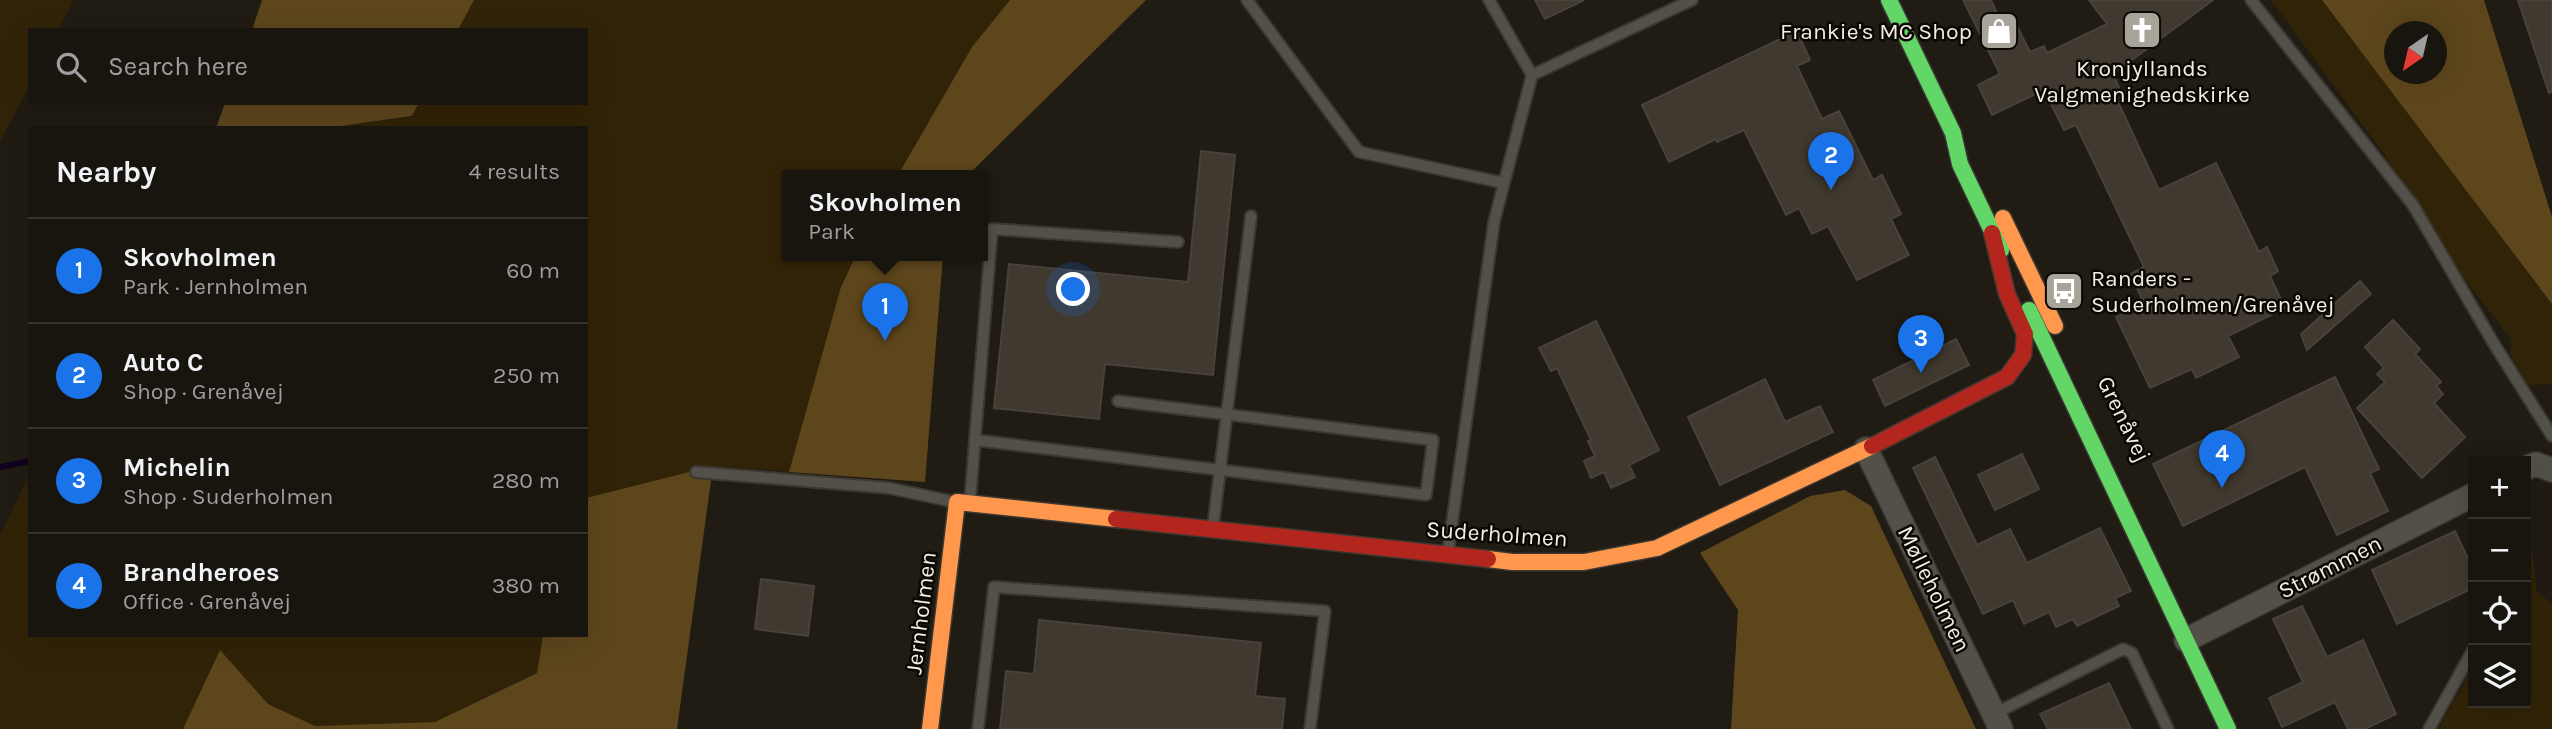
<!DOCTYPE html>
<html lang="en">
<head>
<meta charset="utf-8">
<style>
	:root { --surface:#18140e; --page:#211d17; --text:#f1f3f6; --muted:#9f9e9e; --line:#36332e; --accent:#1a73e8 }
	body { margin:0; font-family:Karla,sans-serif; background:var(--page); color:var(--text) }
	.controls { position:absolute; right:21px; bottom:21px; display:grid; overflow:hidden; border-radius:0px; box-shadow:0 7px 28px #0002 }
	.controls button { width:63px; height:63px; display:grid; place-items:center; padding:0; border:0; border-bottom:2px solid var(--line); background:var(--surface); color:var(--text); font:35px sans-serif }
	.compass { position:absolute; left:2384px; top:21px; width:63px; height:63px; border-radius:50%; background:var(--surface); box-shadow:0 7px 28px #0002; rotate:214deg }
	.you { position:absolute; left:1074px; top:290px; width:24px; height:24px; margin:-18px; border:5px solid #fff; border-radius:50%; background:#1a73e8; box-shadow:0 0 0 10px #1a73e833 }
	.badge { display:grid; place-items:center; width:46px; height:46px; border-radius:50%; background:var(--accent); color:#fff; font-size:23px; font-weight:700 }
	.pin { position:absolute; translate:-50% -58px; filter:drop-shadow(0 2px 4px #0008) }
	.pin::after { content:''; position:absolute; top:37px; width:24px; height:21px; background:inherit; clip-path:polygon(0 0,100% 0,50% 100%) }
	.popup { position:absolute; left:782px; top:170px; width:206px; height:91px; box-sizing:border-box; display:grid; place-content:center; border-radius:0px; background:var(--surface); filter:drop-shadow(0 2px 5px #0005); font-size:23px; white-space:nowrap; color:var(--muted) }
	.popup b { font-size:26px; color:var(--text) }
	.popup::after { content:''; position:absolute; left:50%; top:100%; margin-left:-14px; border:14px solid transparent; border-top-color:var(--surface) }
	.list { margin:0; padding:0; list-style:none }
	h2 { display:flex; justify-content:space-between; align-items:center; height:91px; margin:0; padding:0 28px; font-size:30px }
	h2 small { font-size:23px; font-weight:400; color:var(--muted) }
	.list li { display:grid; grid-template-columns:46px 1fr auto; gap:21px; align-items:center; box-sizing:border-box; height:105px; padding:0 28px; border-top:2px solid var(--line) }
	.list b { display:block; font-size:26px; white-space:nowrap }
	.list p { margin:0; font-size:23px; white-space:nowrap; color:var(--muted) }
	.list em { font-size:23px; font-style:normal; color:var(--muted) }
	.icon { flex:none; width:38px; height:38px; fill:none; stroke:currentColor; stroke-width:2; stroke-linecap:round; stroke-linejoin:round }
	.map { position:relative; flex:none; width:2552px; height:729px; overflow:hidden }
	.search { position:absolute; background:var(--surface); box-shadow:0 7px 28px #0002; left:28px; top:28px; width:560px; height:77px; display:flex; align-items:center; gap:18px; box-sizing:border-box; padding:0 24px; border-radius:0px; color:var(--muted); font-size:26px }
	.panel { position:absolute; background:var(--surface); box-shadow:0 7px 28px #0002; left:28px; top:126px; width:560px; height:511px; border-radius:0px }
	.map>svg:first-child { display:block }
	.green { fill:#312307 }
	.forest { fill:#5d461c; fill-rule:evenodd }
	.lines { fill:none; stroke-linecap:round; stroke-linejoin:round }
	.stream { stroke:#100221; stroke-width:6 }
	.building { fill:#40392f; stroke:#47423b; stroke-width:2 }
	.lane-casing { stroke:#3b3832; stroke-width:14 }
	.street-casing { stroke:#3b3832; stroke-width:26 }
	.fast-casing { stroke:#3b3832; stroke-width:19 }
	.slow-casing { stroke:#3b3832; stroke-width:19 }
	.jam-casing { stroke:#3b3832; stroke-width:19 }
	.lane { stroke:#535049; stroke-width:10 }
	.street { stroke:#535049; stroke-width:23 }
	.fast { stroke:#63d668; stroke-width:16 }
	.slow { stroke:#ff974d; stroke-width:16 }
	.jam { stroke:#b3261e; stroke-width:16 }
	.labels { text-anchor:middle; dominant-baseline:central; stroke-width:5; stroke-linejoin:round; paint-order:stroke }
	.poi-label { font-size:23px; fill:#f3ede3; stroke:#0b0703; text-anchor:end }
	.street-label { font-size:23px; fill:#f3ede3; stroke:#0b0703 }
</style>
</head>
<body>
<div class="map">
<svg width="2552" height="729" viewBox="0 0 2552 729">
	<rect width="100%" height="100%" fill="#201b13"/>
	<path class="green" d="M0,0H74L58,30H30V85L0,142Z
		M474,0H1146L968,175L997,17L972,48L898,175H787V255H856L841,287L943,255L925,482L713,466L586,498V128H327L412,117L419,103H586V30H458Z
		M2271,0H2322L2552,304V384L2527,385L2510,353L2511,339L2465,280L2383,153Z
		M30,472V635H543L537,673L435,722L315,726L268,704L220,651L183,729H0V536Z
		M2526,497L2537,592L2552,603V729H2438L2473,667V703H2526Z"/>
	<path class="forest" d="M262,0H474L458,30H252Z
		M1010,0H1146L968,175H898L972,47Z
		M2322,0H2484L2552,217V304ZM2394,32H2436V74H2394Z
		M225,103H419L412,116L327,128H216Z
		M856,255H943L925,482L789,472L841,287Z
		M713,466L677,729H183L220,650L268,704L315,726L435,722L537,673L543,635H586V498Z
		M1845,490L1871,506L1976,729H1731L1738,610L1700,553L1810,496Z"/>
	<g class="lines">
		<path class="stream" d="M0,467L30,461"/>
	</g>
	<path class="building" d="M1535,0H1584L1545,19Z
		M1963,0H1991L2001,21L2012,16L2030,52L2044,46L2047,53L2107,24L2089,0H2213L2113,74L2125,101L2119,104L2159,190L2216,163L2259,252L2267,247L2278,271L2270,276L2285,308L2228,336L2239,357L2196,378L2192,369L2150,388L2116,317L2144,304L2131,274L2144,267L2076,125L2064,130L2044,90L1992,115L1978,85L2000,74Z
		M2518,0H2552V92L2549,93Z
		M1797,31L1810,60L1797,66L1822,119L1839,111L1873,180L1882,175L1901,214L1891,219L1909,255L1857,280L1828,226L1812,234L1799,208L1786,215L1744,130L1717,142L1716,139L1669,162L1642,105Z
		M1201,151L1235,155L1213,375L1105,364L1099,419L994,408L1009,264L1188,282Z
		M2360,281L2371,294L2307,350L2301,334Z
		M2393,320L2420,349L2415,354L2441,382L2436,386L2443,394L2434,403L2465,437L2422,478L2357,408L2385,382L2377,374L2384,368L2365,347Z
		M1596,321L1659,450L1629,465L1635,477L1611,488L1604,472L1591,478L1584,461L1595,456L1588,441L1591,440L1557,368L1551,371L1539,348Z
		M1956,339L1969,365L1885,406L1873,380Z
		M2335,377L2379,469L2370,473L2388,511L2337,535L2305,467L2183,526L2153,464Z
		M1765,379L1785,422L1820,406L1833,432L1720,485L1688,417Z
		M2022,454L2039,489L1995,510L1978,475Z
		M1935,457L1977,545L2010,529L2027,563L2100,528L2131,591L2115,598L2119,606L2077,626L2073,619L2056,627L2049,612L2024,624L2013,600L1983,614L1913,468Z
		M2455,531L2473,569V588L2397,624L2372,570Z
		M761,579L814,586L808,636L755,629Z
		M2302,606L2327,657L2363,640L2396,714L2365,729H2348L2335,702L2282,727L2269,698L2303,682L2273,619Z
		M1039,620L1261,643L1255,696L1285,699L1282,729H1000L1006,671L1034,674Z
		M2109,683L2131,729H2048L2040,714Z"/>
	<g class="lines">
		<g class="lane-casing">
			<path id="lane" d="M1247,0L1359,152L1504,183
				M2251,0L2413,205L2494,344L2552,436
				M1532,75L1692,0
				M975,440L1426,495L1433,440L1118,401
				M696,472L889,488L955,502
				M970,501L992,229L1178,242
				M1213,527L1251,216
				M1448,552L1494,222L1532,75L1489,0
				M1994,714L2123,649L2132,653L2168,729
				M978,729L994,587L1325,611L1310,729
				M2429,729L2473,650"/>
		</g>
		<g class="street-casing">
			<path id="street" d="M1866,449L2001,729
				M2526,468L2536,464L2552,470
				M2186,640L2473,495"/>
		</g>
		<g class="fast-casing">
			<path id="fast" d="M1889,0L1953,133L1960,164L2001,250
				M2029,310L2228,729"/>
		</g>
		<g class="slow-casing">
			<path id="slow" d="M2003,218L2055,326
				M1488,559L1512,562H1584L1657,548L1872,446
				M930,729L957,502L1116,519"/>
		</g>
		<g class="jam-casing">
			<path id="jam" d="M1872,446L2007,377L2023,355L2025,334L2007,294L1992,233
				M1116,519L1488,559"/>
		</g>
		<use href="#lane" class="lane"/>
		<use href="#street" class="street"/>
		<use href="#fast" class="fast"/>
		<use href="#slow" class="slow"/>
		<use href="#jam" class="jam"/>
	</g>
	<defs>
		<g id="church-square" transform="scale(2.0125)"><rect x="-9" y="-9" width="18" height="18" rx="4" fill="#a9a49a" stroke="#0b0703"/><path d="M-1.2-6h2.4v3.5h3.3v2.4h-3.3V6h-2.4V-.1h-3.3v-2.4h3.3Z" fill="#fff"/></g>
		<g id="shop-square" transform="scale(2.0125)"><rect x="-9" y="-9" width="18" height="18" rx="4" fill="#a9a49a" stroke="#0b0703"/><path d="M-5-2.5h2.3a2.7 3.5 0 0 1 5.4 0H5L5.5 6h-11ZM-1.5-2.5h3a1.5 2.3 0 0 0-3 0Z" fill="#fff"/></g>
		<g id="bus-square" transform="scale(2.0125)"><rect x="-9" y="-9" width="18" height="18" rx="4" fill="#a9a49a" stroke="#0b0703"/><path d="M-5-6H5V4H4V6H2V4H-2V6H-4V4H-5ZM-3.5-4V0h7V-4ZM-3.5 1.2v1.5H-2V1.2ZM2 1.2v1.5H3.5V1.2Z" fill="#fff"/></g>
	</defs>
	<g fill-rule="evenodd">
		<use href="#church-square" x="2142" y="30"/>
		<use href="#shop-square" x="1999" y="31"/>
		<use href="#bus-square" x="2064" y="291"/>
	</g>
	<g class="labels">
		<g class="poi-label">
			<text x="1972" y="31">Frankie's MC Shop</text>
			<text x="2142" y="68" text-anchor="middle">Kronjyllands<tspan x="2142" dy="26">Valgmenighedskirke</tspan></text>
			<text x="2091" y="278" text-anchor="start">Randers -<tspan x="2091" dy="26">Suderholmen/Grenåvej</tspan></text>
		</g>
		<g class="street-label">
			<text transform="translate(2124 419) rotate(64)">Grenåvej</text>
			<text transform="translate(1497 534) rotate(4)">Suderholmen</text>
			<text transform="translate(2330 567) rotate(-27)">Strømmen</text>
			<text transform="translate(1934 589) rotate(64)">Mølleholmen</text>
			<text transform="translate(921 613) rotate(-83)">Jernholmen</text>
		</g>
	</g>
</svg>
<div class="controls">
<button>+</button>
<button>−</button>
<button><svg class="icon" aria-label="locate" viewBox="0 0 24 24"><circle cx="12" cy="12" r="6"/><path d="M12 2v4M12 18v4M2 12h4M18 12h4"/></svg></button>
<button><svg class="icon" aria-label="layers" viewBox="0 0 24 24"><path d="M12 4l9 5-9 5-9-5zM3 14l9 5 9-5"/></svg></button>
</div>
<svg class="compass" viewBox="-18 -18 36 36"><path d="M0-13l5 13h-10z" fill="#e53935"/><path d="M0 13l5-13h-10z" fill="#9f9e9e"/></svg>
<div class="you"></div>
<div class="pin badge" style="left:885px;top:341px">1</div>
<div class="popup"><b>Skovholmen</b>Park</div>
<div class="pin badge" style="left:1831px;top:190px">2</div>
<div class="pin badge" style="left:1921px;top:373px">3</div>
<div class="pin badge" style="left:2222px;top:488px">4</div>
<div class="search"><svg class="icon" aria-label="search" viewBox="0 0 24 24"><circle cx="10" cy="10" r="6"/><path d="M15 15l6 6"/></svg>Search here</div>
<section class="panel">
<h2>Nearby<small>4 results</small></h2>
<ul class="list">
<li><span class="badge">1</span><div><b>Skovholmen</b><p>Park · Jernholmen</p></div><em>60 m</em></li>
<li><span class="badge">2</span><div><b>Auto C</b><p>Shop · Grenåvej</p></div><em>250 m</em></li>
<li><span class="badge">3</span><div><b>Michelin</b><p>Shop · Suderholmen</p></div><em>280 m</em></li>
<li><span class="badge">4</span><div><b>Brandheroes</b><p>Office · Grenåvej</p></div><em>380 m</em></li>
</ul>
</section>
</div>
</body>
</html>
